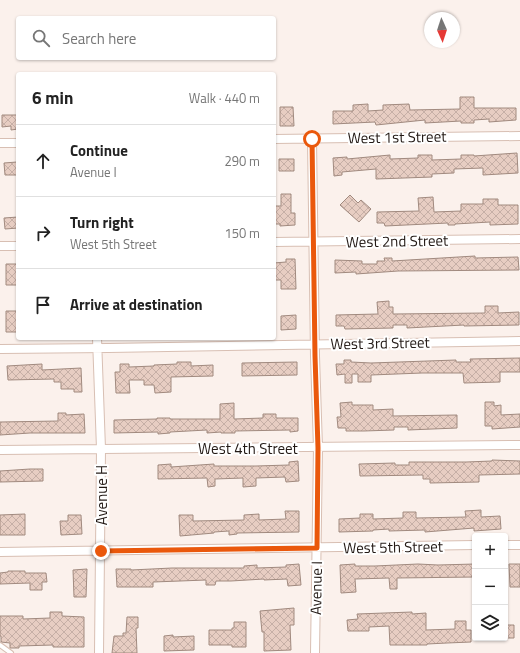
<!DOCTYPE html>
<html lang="en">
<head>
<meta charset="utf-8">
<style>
	:root { --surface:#fff; --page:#f6f6f6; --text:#222; --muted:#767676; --line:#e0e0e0 }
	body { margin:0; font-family:"Titillium Web",sans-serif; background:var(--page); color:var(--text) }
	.controls { position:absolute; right:12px; bottom:12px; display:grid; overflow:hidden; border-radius:4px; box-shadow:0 1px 3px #0004 }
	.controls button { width:36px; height:36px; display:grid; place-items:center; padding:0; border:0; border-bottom:1px solid var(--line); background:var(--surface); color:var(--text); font:20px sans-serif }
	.compass { position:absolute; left:424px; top:12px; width:36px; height:36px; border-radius:50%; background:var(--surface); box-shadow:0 1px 3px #0004; rotate:177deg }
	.stop { position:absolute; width:12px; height:12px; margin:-9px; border:3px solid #ea580c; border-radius:50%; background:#fff }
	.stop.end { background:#ea580c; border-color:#fff; box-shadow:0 1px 4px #0008 }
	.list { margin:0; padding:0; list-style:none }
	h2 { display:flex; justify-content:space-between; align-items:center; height:52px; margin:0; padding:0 16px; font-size:17px }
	h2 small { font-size:13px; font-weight:400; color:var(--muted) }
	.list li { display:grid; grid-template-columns:26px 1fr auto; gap:12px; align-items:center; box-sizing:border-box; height:72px; padding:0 16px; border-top:1px solid var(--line) }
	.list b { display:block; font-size:15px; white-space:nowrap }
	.list p { margin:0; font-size:13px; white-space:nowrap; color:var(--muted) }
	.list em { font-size:13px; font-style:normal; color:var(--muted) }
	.icon { flex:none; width:22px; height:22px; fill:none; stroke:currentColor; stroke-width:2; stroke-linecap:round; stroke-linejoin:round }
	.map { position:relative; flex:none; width:520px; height:653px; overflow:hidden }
	.search { position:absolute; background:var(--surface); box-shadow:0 1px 3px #0004; left:16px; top:16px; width:260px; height:44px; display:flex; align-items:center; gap:10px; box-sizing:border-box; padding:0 14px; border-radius:4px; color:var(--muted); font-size:15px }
	.panel { position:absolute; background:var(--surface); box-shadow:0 1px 3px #0004; left:16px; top:72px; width:260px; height:268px; border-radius:4px }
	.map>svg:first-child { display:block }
	.building { fill:url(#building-cross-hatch); stroke:#a18a7f }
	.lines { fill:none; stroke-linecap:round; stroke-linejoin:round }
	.service-casing { stroke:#d8bfb3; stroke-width:6 }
	.minor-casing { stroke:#d8bfb3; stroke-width:10 }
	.service { stroke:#fff; stroke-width:4 }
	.minor { stroke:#fff; stroke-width:8 }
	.route { stroke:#ea580c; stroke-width:5 }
	.labels { text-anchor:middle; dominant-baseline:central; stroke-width:4; stroke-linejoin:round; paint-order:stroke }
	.street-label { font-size:15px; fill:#221915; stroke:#fff }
</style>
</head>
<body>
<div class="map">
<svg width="520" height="653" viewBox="0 0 520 653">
	<defs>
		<pattern id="building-cross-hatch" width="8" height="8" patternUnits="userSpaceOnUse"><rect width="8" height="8" fill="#e7cdc2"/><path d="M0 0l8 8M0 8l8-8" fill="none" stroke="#c6afa6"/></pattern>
	</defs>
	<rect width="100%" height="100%" fill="#fbf1ec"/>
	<path class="building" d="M460,97H474V108H516V120L489,122V119L474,120V123H461V121L425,123V120L376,125L375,122L333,124V111H353V105L368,104V111L383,110V105L409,104L410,110L460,109Z
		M280,107H293L294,126H280Z
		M2,115H18V129L11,130V126L2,127Z
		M517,153L518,173L483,175V168L454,169V173L432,174V177L376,179V169L342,172V175L334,176L333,158L347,157V159L390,155V159L418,158V155H432V160L461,159V155H474V156Z
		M279,159H294V171H279Z
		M17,162L18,175H5L4,163Z
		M281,194H291V213H295V225L280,226V224H274V206H281Z
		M350,195L358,203L361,200L371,209L359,222L340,205Z
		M433,197L434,212L461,211V204H483V199H498V205H518V224L490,225V222L455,224V225H448V223L385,226L384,223H377V212L419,211L418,198Z
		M18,217V228L5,229L4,218Z
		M475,256V258L518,257L519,270L398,271L356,274V272L335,273V260L362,261V264H377V261H385L384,258H392V261Z
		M286,259H295L296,289H281V280H274V263L286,262Z
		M6,264H18V285H6Z
		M389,301V307H393V314L485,313V306H498V313L519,312V325L464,326V325L407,328V325H393V328L345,329L344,326H336V315L378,314L377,302Z
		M6,311H18V332H6Z
		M296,315V329L281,330V316Z
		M520,358V372H500V382L464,383L463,373H422L371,375V382H358V374H352V383H345V374L337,375L336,364H344V360H351V362L371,363L456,360V362H471L470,359Z
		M177,362H191V366L213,365V376L171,377V392L155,393L154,385H144V380H129L130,393H116L115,372H120V364H129V367L154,366V365L177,364Z
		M297,362V375L242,376V363Z
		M42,364V370L81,368L82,392H74V389H61V382H54V379L8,380L7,366Z
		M352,402V405H373V410L393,409V416L457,415V428L408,430V427H394V430L364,431H346V428H338L337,417H341L340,403Z
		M485,402H494V406L501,405V415L520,414V427L492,429V426H485Z
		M234,403V419L263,418V414H276V418H298V431L290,432V430L235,431V433H221V432L207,433V430L170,432V433L158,434V432L114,433V420L157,419V418H170V419H220V404Z
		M58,413H66V415L84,414L85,433H30L0,435V422L58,421Z
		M492,460L520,461V474L479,475V482L430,483V479H423V475L360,476L359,464L395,463V465H409V462H466L492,461Z
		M298,461L299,481L286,482L285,477L256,478V486L243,487V478L215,479V486L208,487L207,478L158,479V465L171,464V467L214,464V466H256L289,465V462Z
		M30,469H43V481L0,482V471Z
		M481,510V517L500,516L501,529L474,531V528L425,532V530L389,531V529L373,530V531L339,532V519L360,518V514H373V519L403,518V512H416V518L466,517L465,511Z
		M285,511H299V532L237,533V534L229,535V531L214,532V533L180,536L179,515H193V521L244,520V515L259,514V520L286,519Z
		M25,514V535H0V515Z
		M68,515H81L82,534L61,535L60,521H68Z
		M299,564L301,585L288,586L287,579L264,580V579L231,581H216L215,585H206V580L180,581L153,582V587H117L116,569H131V570L172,568H244V566L257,565V568L286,567V565Z
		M355,564V566H375L418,564L438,565L475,564V577L397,578V589H390L389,578L355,579L356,592L341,593L340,565Z
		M509,564H520V587H510Z
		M87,569L86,597H74L73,570Z
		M8,571H25V573H46L47,582H42V590H30V583L0,584V573L8,572Z
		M294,608V625H290L291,650L264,651V632H262L260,611Z
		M50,612H62V616L84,617V647H53V645L19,646V648H10V643L1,642V636H0V616H23V619L50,618Z
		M412,612V614L426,613V630L455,629V621H466V630H471V642L447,643L427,644V645H390L389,626L369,627V631H348L347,620L358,619L357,614Z
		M127,617H138V628H136L137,653H112L114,636H123V633H126Z
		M234,622H246V647H232V645H209V630H232V628H234Z
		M505,625H514V638H505Z
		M173,635V637L194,636V650L164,651V636Z"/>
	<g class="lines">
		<g class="service-casing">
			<path id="service" d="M0,645L11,653"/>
		</g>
		<g class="minor-casing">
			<path id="minor" d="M274,139L520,136
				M312,139L315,356L318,448L315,653
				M0,143H18
				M274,242L520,239
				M0,246H18
				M97,338L101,449L99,653
				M0,349L109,348L520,341
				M0,450L520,445
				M505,545H520
				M0,552L475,545"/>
		</g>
		<use href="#service" class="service"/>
		<use href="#minor" class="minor"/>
	</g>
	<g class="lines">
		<path class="route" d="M101,551L317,548L318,448L315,356L312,139"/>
	</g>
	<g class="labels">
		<g class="street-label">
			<text transform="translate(397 137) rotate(-1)">West 1st Street</text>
			<text transform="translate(397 241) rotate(-1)">West 2nd Street</text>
			<text transform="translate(380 343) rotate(-1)">West 3rd Street</text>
			<text x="248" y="448">West 4th Street</text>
			<text transform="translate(101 495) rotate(-90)">Avenue H</text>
			<text transform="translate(393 547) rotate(-1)">West 5th Street</text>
			<text transform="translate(316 588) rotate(-89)">Avenue I</text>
		</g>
	</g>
</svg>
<div class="controls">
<button>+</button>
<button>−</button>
<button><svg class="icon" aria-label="layers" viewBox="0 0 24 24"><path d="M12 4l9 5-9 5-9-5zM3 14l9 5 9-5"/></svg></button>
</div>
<svg class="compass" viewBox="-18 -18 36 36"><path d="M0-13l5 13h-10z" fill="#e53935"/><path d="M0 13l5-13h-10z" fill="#767676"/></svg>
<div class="stop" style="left:312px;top:139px"></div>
<div class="stop end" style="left:101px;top:551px"></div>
<div class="search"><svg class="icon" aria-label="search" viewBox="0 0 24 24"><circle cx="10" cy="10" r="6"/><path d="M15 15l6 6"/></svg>Search here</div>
<section class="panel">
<h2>6 min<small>Walk · 440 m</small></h2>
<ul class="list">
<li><svg class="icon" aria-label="ahead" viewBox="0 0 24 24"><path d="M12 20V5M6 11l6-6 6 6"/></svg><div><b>Continue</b><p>Avenue I</p></div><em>290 m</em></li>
<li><svg class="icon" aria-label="right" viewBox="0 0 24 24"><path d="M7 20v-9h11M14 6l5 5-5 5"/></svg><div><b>Turn right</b><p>West 5th Street</p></div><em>150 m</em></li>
<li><svg class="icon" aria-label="arrive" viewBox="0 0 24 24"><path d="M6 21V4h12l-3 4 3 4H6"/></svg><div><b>Arrive at destination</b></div></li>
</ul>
</section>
</div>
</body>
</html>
